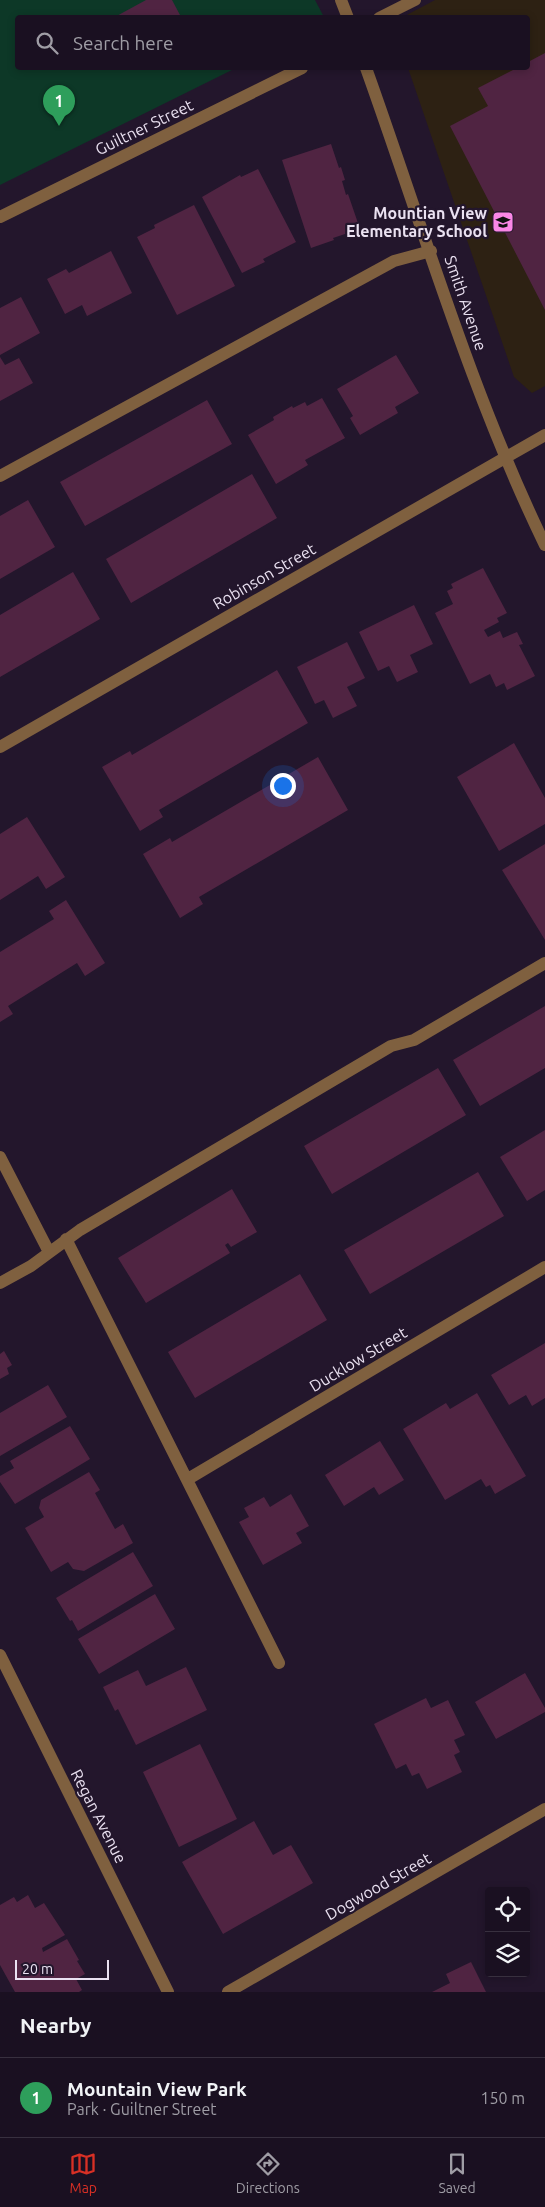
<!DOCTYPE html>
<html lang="en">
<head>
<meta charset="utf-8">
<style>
	:root { --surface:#1a1021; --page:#271e2e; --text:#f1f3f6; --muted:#9f9da5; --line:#38303f; --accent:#d93025 }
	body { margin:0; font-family:Ubuntu,sans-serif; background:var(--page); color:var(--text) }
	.controls { position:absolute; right:15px; bottom:15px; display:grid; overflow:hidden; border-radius:5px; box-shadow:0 2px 8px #0003 }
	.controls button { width:45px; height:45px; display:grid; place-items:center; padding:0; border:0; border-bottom:1px solid var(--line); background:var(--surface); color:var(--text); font:25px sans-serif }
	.scale { position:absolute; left:15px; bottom:12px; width:94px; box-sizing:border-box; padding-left:5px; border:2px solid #eae1f1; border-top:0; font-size:14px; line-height:18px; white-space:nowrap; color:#eae1f1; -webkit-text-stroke:4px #23162c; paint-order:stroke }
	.you { position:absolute; left:282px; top:785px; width:18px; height:18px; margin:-12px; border:4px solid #fff; border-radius:50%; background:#1a73e8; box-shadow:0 0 0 8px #1a73e833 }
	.badge { display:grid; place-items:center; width:32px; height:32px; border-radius:50%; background:var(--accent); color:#fff; font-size:16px; font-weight:700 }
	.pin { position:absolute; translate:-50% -41px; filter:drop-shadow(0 1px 2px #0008) }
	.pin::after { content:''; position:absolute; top:26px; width:18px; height:15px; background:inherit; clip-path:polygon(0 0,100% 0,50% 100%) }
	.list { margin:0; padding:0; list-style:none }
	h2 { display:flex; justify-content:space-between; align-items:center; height:65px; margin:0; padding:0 20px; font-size:21px }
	h2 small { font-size:16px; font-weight:400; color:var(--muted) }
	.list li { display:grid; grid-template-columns:32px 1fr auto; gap:15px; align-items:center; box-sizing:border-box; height:80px; padding:0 20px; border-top:1px solid var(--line) }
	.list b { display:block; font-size:19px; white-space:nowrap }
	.list p { margin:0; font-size:16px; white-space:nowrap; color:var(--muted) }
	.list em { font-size:16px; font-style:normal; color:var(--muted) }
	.icon { flex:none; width:28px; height:28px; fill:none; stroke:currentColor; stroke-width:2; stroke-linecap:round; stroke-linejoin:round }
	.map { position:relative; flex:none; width:545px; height:1992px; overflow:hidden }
	.search { position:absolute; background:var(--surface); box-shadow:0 2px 8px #0003; left:15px; right:15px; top:15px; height:55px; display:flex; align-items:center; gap:12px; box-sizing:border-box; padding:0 18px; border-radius:5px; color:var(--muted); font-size:19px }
	.sheet { height:145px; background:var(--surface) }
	nav { display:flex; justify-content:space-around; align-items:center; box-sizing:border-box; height:70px; border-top:1px solid var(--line); background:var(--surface); font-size:14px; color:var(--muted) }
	nav a { display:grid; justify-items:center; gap:2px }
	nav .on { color:var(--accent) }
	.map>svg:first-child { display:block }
	.education { fill:#2d2113 }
	.green { fill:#0d3827 }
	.building { fill:#502442 }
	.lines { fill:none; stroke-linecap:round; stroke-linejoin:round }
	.minor { stroke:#7f603f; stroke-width:12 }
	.labels { text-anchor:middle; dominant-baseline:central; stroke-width:4.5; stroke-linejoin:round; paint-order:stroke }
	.street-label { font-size:16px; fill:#eae1f1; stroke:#23162c }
	.poi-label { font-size:16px; font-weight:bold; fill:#eae1f1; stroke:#23162c; text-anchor:end }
</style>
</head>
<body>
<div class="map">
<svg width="545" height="1992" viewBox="0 0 545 1992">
	<rect width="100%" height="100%" fill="#23162c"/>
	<path class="education" d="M435,0H545V386L532,393L514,377L408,68H528V18H401Z"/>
	<path class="green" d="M0,0H315L324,17L18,18V68H236L0,185Z"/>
	<path class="building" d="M146,0H172L180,15L176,18H113Z
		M545,53V310L450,126L488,106L478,88L517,68H528V62Z
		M331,144L339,168L341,167L345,180L342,181L346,195L348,194L360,229L333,238L334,240L311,248L282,160Z
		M258,169L296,242L263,259L265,262L242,273L202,197L240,175L241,177Z
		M194,205L235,286L177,315L137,237L155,228L154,225Z
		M111,251L132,293L87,316L82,305L65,314L47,279L66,269L69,273Z
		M21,297L40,333L0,355V308Z
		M396,355L419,393L395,407L398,413L360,435L350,418L353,416L337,389Z
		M0,357L5,365L19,358L33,383L0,401Z
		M322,398L345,438L305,460L308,465L276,484L248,435L274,420L273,417L292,406L293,408L305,402L307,406Z
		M207,400L232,444L85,526L60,482Z
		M252,474L277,518L131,603L106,559Z
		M28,500L55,547L0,579V516Z
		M483,568L507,613L497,618L499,622L484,630L488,637L500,631L503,638L517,632L523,644L519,645L535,676L507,690L504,683L496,687L490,674L470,684L435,613L453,604L447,591L453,588L451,584Z
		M73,572L100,619L0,677V615Z
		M414,605L433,644L410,655L418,672L397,682L389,666L378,671L359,632Z
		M347,642L365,678L347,687L357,706L333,718L324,700L315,704L297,667Z
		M277,670L308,723L159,810L163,817L140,831L102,767L130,751L132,755Z
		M514,743L545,798V824L499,851L457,777Z
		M318,757L348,810L199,897L203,904L180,918L143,854L170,838L172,842Z
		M27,817L65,877L46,889L38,876L0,900V834Z
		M545,844V940L502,870Z
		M66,900L105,963L85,976L77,963L8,1006L13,1014L0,1022V952L54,919L49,911Z
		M545,1006V1068L480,1106L453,1060Z
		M438,1068L466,1115L332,1194L304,1146Z
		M545,1130V1190L527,1201L500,1157Z
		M478,1172L504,1216L370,1294L344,1250Z
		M232,1189L257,1232L231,1247L228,1243L225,1245L230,1253L146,1303L118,1258Z
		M300,1274L327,1320L195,1398L168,1352Z
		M545,1343V1398L532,1406L526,1395L509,1405L491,1375Z
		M4,1351L12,1365L7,1368L9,1374L0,1379V1354Z
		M48,1385L67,1417L0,1456V1413Z
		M477,1393L526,1476L495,1494L490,1485L486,1487L481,1479L445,1500L403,1429L446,1403L450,1409Z
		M70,1426L90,1459L15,1504L0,1482V1476L14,1468L10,1461Z
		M380,1441L404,1480L379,1495L374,1487L344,1506L325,1475Z
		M89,1472L100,1490L95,1493L115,1529L123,1524L133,1543L84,1571L73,1569L68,1562L51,1572L25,1528L44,1517L39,1508L41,1500Z
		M291,1494L309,1526L296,1533L302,1543L263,1565L239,1522L249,1517L244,1508L264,1497L270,1507Z
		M133,1552L153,1586L78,1631L72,1620L70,1621L56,1598Z
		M155,1594L175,1629L99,1674L78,1639Z
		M186,1667L207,1710L136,1745L118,1709L115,1711L103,1687L138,1670L146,1686Z
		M525,1673L545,1708V1712L496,1739L475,1702Z
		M426,1698L431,1708L448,1700L465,1735L454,1740L460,1752L454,1755L462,1772L427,1789L419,1773L412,1776L406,1764L396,1769L374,1724Z
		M200,1744L237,1819L179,1847L143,1772Z
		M254,1821L273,1855L291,1845L313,1883L223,1934L182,1862Z
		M28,1895L35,1908L44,1903L65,1935L42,1948L43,1952L67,1939L79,1960L77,1961L85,1974L76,1979L82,1990L79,1992H15L0,1965V1905L14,1897L17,1902Z
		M471,1962L486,1992H432L450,1983L446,1974Z"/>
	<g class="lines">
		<path class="minor" d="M341,0L348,18
			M379,18L415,0
			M366,68C423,227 471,393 545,545
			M0,217L302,68
			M0,476L394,261L431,251
			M0,747L545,435
			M0,1157L49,1252
			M66,1239L279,1663
			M0,1283L31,1266L80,1230L391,1046L414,1040L545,963
			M188,1479L545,1267
			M0,1655L168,1992
			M228,1992L545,1809"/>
	</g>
	<defs>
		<g id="school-square" transform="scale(1.125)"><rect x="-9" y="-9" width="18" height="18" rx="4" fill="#fa87e6" stroke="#23162c"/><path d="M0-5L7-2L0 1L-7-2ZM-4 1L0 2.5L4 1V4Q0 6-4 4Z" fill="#111"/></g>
	</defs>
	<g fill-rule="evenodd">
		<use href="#school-square" x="503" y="222"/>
	</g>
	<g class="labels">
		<g class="street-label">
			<text transform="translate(144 127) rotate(-26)">Guiltner Street</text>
			<text transform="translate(466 303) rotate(71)">Smith Avenue</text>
			<text transform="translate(264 576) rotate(-30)">Robinson Street</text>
			<text transform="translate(358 1359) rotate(-31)">Ducklow Street</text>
			<text transform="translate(99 1816) rotate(63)">Regan Avenue</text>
			<text transform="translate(378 1886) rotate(-30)">Dogwood Street</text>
		</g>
		<g class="poi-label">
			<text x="487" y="213">Mountian View<tspan x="487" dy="18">Elementary School</tspan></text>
		</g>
	</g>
</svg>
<div class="controls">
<button><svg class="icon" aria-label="locate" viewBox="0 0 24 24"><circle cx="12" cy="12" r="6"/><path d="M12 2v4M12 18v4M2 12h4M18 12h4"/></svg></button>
<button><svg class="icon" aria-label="layers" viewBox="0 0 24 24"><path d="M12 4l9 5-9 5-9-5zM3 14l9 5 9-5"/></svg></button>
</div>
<div class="scale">20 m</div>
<div class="you"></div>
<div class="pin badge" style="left:59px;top:126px;background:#2e9e5b">1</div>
<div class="search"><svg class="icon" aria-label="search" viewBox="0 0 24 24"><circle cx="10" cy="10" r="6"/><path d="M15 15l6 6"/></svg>Search here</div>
</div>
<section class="sheet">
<h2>Nearby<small></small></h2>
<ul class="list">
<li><span class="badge" style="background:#2e9e5b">1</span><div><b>Mountain View Park</b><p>Park · Guiltner Street</p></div><em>150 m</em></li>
</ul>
</section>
<nav>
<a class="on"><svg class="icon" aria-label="map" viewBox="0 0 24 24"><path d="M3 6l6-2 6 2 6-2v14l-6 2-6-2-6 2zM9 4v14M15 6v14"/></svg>Map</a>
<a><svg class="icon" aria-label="directions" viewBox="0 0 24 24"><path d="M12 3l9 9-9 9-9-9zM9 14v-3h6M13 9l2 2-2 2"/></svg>Directions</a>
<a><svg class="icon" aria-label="saved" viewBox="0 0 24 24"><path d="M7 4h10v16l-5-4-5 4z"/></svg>Saved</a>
</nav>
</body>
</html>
